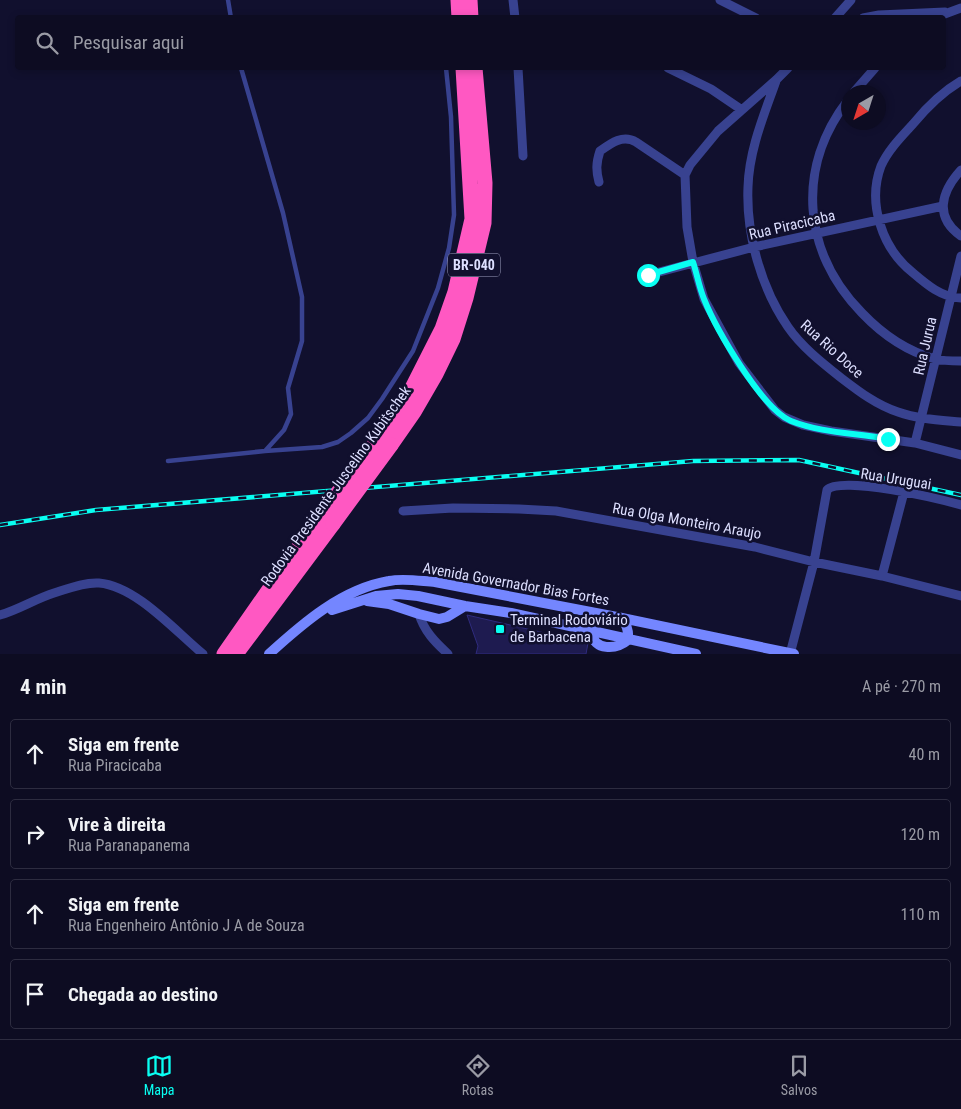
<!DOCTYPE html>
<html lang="pt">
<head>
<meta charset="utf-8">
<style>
	:root { --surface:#0d0c22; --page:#16152a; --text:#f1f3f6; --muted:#9a9ba5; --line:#2d2c40; --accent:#09fff2 }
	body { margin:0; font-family:"Roboto Condensed",sans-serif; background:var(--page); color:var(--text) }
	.compass { position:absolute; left:841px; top:85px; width:45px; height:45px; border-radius:50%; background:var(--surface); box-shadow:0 2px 8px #0003; rotate:219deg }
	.stop { position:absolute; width:15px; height:15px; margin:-11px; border:4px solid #09fff2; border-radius:50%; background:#fff }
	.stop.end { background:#09fff2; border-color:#fff; box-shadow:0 1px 5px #0008 }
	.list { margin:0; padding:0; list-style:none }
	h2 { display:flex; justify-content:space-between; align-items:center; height:65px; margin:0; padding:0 20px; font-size:21px }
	h2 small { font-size:16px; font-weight:400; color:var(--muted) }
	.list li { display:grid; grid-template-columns:32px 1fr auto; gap:15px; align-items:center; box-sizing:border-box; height:70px; margin:0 10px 10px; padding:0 10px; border:1px solid var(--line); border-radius:5px }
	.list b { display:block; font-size:19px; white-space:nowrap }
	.list p { margin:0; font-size:16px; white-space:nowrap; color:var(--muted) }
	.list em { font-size:16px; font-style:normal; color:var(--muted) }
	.icon { flex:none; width:28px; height:28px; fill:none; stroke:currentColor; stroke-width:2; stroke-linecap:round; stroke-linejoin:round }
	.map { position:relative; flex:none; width:961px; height:654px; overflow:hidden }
	.search { position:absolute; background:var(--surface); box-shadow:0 2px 8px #0003; left:15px; right:15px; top:15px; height:55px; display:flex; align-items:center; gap:12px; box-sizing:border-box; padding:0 18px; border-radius:5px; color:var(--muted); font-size:19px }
	.sheet { height:385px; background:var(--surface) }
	nav { display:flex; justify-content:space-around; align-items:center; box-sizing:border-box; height:70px; border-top:1px solid var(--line); background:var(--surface); font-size:14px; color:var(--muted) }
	nav a { display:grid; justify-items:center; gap:2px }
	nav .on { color:var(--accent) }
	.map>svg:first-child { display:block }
	.building { fill:#1e1b50; stroke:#2f2b7e }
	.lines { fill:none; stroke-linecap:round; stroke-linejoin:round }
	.service { stroke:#384290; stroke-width:4.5 }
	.minor { stroke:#384290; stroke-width:9 }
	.secondary { stroke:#7486ff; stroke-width:10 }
	.motorway { stroke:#ff58c2; stroke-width:15 }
	.rail-casing { stroke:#09fff2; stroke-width:4.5 }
	.rail { stroke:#11102e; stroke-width:2.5; stroke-dasharray:8; stroke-linecap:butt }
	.motorway-bridge { stroke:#ff58c2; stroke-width:15 }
	.route { stroke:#09fff2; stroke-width:6 }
	.poi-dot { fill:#09fff2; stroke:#11102e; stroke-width:2 }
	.labels { text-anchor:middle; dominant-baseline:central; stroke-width:5; stroke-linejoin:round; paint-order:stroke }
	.shield { fill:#11102e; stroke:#a0a1c0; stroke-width:1 }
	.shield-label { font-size:14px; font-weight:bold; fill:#dddfff }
	.street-label { font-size:15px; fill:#dddfff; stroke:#11102e }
	.poi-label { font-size:15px; fill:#dddfff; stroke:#11102e; text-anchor:start }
</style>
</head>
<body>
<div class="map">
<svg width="961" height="654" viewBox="0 0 961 654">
	<rect width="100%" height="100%" fill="#11102e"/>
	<path class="building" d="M467,615L588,643L586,654H476L478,646Z"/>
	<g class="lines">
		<path class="service" d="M228,0L231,18
			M265,451L322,447L338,442L351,433L368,418L382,399L413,351L438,288L449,248L454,215L451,117L446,68
			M168,461L265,451L284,430L291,414L288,388L302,341V297L283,213L241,68"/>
		<path class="minor" d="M513,0L515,18
			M720,0L756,18
			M942,15L961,8
			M835,18L851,0
			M863,18L879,15L945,12
			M518,68L523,156
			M668,68L711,89L742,110
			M788,68L776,80L718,131L690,165L685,175L687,227L693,262L704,299L739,363L775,410L784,417L803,425L831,431L915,443L961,455
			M776,81C764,115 749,150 748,187C746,234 761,288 788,327C801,346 821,362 840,377C857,390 876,405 898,412C918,419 940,420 961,422
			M961,81C942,92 927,107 913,124C902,136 888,150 881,166C867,203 882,248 912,272C926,284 942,298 961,298
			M854,92L875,68
			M848,100C796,167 802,252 862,313C882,334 906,351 935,359C943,361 953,361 961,361
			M961,170C941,192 934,217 961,236
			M599,182C596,171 596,163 600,151C611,143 623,134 636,142L685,175
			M648,275L754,247L943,206
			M915,443L961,256
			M403,511L453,508L519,509L556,511L755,547L814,562L882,576L961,596
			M882,576L904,492
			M419,614C424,631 435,642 448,654
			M0,615C18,610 35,599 54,593C67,589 84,582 99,583C136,586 175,631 203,654
			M790,654L814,562L827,490C840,475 940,499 961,505"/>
		<path class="secondary" d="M367,601L389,604L419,614L439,619L447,617L465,606
			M332,610L376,596L398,594L418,596L465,606L511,613L696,654
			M591,632C594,651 616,650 628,640C629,631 627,625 622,618
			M269,654C303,623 342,589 389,581C403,578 420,581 435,582L622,618L794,654"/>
		<path class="motorway" d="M458,0L459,18
			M470,0L471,18
			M378,439L407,398L442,329L455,292L472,219L463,68
			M391,445L414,412L436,374L453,339L466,298L484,223L485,183L475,68
			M224,654L321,515
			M236,654L333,524"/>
		<g class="rail-casing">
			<path id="rail" d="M0,525L96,510L693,461L799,460L961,495"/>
		</g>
		<use href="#rail" class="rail"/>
		<path class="motorway-bridge" d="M321,515L378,439
			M333,524L391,445"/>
	</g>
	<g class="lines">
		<path class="route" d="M648,275L693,262C697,274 699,287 704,299C716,329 762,409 791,421C821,433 857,433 888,439"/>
	</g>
	<rect class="poi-dot" x="495" y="624" width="10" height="10" rx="2.5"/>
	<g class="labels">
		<rect class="shield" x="448" y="253.5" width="52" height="23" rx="4"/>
		<g class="shield-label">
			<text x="474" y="265">BR-040</text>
		</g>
		<g class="street-label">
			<text transform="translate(792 225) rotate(-13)">Rua Piracicaba</text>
			<text transform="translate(925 346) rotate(-77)">Rua Jurua</text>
			<text transform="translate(832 349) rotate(42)">Rua Rio Doce</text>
			<text transform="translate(896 479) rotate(9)">Rua Uruguai</text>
			<text transform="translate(336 486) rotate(-54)">Rodovia Presidente Juscelino Kubitschek</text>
			<text transform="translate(687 521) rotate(10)">Rua Olga Monteiro Araujo</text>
			<text transform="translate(516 584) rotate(10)">Avenida Governador Bias Fortes</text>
		</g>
		<g class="poi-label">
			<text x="510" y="620">Terminal Rodoviário<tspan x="510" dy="17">de Barbacena</tspan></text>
		</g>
	</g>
</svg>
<svg class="compass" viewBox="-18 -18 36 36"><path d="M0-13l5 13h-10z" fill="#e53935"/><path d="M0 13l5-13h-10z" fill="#9a9ba5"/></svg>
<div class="stop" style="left:648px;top:275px"></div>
<div class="stop end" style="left:888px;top:439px"></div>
<div class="search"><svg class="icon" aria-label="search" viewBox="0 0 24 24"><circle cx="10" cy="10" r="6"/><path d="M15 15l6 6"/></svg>Pesquisar aqui</div>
</div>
<section class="sheet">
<h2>4 min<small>A pé · 270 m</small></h2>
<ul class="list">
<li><svg class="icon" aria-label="ahead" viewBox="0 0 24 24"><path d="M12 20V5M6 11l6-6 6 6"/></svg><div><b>Siga em frente</b><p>Rua Piracicaba</p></div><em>40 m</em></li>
<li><svg class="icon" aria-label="right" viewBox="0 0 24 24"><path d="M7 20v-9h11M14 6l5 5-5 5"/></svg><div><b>Vire à direita</b><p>Rua Paranapanema</p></div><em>120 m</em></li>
<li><svg class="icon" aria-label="ahead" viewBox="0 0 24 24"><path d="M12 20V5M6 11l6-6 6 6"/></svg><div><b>Siga em frente</b><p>Rua Engenheiro Antônio J A de Souza</p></div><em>110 m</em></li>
<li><svg class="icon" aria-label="arrive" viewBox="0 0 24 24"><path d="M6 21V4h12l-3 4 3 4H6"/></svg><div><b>Chegada ao destino</b></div></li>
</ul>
</section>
<nav>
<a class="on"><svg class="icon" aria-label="map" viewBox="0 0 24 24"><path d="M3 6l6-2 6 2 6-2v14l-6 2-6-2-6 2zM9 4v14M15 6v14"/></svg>Mapa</a>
<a><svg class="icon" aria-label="directions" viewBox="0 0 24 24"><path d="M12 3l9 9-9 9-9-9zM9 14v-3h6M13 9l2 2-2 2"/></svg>Rotas</a>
<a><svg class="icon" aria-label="saved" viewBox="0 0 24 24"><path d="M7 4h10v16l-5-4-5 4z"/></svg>Salvos</a>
</nav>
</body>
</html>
